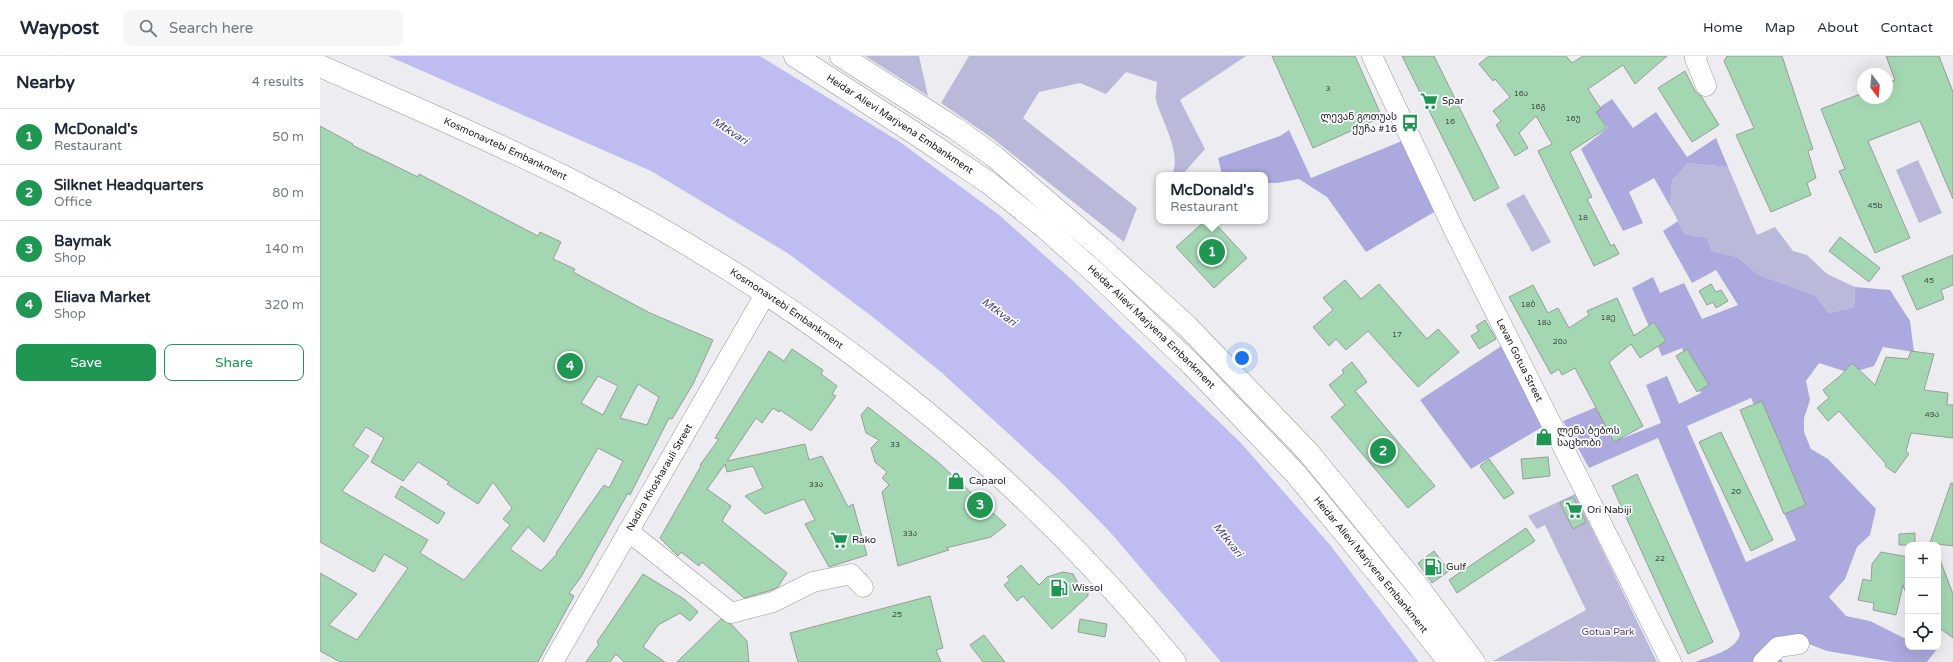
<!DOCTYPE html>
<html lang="en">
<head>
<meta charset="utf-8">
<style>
	:root { --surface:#fff; --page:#f6f6f7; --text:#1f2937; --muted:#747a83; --line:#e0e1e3; --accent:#1f9753 }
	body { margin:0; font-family:"Varela Round","Noto Sans Georgian",sans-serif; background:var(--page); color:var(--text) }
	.controls { position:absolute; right:12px; bottom:12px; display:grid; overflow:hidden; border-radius:8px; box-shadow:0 4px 16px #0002 }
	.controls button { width:36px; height:36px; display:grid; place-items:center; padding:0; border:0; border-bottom:1px solid var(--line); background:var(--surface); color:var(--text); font:20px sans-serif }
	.compass { position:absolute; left:1537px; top:12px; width:36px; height:36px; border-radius:50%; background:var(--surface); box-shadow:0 4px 16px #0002; rotate:164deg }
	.you { position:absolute; left:922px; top:302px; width:14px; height:14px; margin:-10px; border:3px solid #fff; border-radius:50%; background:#1a73e8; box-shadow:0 0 0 6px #1a73e833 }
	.badge { display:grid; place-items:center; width:26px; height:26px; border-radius:50%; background:var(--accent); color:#fff; font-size:13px; font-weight:700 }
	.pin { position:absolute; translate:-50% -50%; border:2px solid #fff; box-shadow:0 1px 4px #0006 }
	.popup { position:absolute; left:836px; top:116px; width:112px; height:52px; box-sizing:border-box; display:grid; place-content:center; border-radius:8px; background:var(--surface); filter:drop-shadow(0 1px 3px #0005); font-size:13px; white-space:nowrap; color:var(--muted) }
	.popup b { font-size:15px; color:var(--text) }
	.popup::after { content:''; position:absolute; left:50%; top:100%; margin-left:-8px; border:8px solid transparent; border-top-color:var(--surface) }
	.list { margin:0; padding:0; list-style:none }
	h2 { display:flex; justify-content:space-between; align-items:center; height:52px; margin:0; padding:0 16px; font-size:17px }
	h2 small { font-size:13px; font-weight:400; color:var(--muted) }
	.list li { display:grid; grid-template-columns:26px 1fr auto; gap:12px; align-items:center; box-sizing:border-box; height:56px; padding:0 16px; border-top:1px solid var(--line) }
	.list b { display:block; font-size:15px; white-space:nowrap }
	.list p { margin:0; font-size:13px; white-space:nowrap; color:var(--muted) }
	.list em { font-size:13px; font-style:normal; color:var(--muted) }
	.actions { display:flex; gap:8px; padding:12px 16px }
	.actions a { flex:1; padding:9px 0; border:1px solid var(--accent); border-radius:8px; text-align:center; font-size:14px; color:var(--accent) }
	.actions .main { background:var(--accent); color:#fff }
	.icon { flex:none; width:22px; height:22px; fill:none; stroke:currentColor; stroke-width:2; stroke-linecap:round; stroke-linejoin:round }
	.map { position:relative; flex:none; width:1633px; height:606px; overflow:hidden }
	header { display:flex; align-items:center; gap:24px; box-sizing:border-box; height:56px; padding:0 20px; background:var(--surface); border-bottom:1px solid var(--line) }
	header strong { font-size:19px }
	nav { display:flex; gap:22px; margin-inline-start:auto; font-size:14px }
	.search { width:280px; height:36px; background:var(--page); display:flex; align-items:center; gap:10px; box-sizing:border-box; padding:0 14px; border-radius:8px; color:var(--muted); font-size:15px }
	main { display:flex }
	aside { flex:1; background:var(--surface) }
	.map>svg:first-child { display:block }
	.green { fill:#bab9da }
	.forest { fill:#aca9de; fill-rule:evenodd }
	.water { fill:#bfbcf2 }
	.building { fill:#a3d7b1; stroke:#989c99; fill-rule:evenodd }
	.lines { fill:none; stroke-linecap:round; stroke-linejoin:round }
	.minor-casing { stroke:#99999d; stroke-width:21 }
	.major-casing { stroke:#99999d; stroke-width:23 }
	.highway-casing { stroke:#99999d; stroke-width:23 }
	.minor { stroke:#fff; stroke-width:20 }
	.major { stroke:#fff; stroke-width:22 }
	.highway { stroke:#fff; stroke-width:22 }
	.labels { text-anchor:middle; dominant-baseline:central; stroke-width:3.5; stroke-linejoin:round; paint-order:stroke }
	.number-label { font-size:8px; fill:#424e46 }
	.poi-label { font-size:10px; fill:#212122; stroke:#fafafe; text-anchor:start }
	.street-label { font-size:10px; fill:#212122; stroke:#fafafe }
	.park-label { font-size:10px; fill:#52498b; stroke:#fafafe }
	.water-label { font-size:11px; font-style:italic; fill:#494081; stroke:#fafafe }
</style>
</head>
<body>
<header>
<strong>Waypost</strong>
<div class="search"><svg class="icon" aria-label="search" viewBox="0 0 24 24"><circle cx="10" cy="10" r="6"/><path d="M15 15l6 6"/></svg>Search here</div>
<nav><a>Home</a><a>Map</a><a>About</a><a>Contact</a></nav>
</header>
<main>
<aside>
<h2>Nearby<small>4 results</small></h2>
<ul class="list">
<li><span class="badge">1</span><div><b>McDonald's</b><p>Restaurant</p></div><em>50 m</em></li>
<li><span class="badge">2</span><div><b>Silknet Headquarters</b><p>Office</p></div><em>80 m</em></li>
<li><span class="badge">3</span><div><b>Baymak</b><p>Shop</p></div><em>140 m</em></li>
<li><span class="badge">4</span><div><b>Eliava Market</b><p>Shop</p></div><em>320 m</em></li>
</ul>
<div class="actions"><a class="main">Save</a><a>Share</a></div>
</aside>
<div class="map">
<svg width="1633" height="606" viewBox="0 0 1633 606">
	<rect width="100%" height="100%" fill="#ededf1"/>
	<path class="green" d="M545,0H599L608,40Z
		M649,0H926L860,44L885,93L862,119H852C862,97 842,66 836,44C835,39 837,32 837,26L806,16L786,38L760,27L719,36L703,62L817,152L804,186L672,82L621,47Z
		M1598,104L1622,157L1599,167L1576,114Z
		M1368,107L1408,111L1437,179L1455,171L1473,195L1487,199L1507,218L1535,231L1534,251L1509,257L1495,239L1439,219L1417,201L1392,195L1387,182L1365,178L1350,150L1352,125Z
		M1204,138L1231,186L1212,196L1186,148Z
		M1255,438L1337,606L1173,605L1266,554L1225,469L1217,473L1208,460Z"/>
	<path class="forest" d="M1292,43L1313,72L1336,56L1367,101L1396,82L1408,111L1368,107L1352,125L1350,150L1334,122L1309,136L1323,167L1303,175L1261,93L1288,72L1274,55Z
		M969,74L991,122L1082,85L1116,155L1046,196L1007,141L979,123L957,127H945V119H902L898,102L960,80Z
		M1358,165L1365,178L1387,182L1392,195L1417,201L1439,219L1495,239L1509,257L1534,251L1535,231L1570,234L1590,265L1594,296L1563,291L1554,310L1530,317L1499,307L1486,325L1490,344L1484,362V376L1491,393L1508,403L1556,453L1550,479L1537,491L1525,523L1509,541L1526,560L1550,565L1588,584V591H1610L1617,593L1607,606H1573L1507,595L1489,588L1475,579L1449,588L1463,606H1375C1390,600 1416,595 1420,578L1338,382L1269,412L1243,365L1286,347L1303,382L1341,367L1326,329L1347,320L1359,348L1381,337L1362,292L1342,300L1312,232L1333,221L1340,237L1364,227L1382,263L1418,249L1396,214L1372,227L1343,175ZM1431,342L1479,450L1464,457L1476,484L1426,506L1367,370Z
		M1183,289L1224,370L1151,413L1100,344Z"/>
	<path class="water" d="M68,0H440L580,86L679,159L751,223L921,387L1011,490L1099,606H901L790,476L741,426L621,316L554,262L469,198L331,115Z"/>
	<path class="building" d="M952,0H1035L1062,61L993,92Z
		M1082,0H1114L1179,132L1154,145Z
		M1169,0H1246L1252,7L1263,0H1347L1315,28L1303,9L1268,33L1281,53L1276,56L1287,72L1250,96L1272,141L1267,143L1291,190L1294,188L1299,198L1274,210L1218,95L1232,88L1216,60L1199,77L1208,92L1195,100L1176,69L1181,65L1173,55L1190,41L1175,23L1173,25L1159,8Z
		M1407,0H1462L1493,93L1488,95L1496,122L1487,127L1491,139L1451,156L1416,79L1434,72L1404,5Z
		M1566,0H1619L1633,36V143L1600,65L1548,85L1590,182L1555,197L1519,115L1525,113L1501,53L1543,37V42H1567V27L1575,24Z
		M1365,15L1375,35L1381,40L1399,69L1372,86L1338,32Z
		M0,70L33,88L32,89L98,121L99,118L218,180L220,176L241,186L233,203L255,213L253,216L330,257L393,284L373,328L352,363L349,362L310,439L308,437L261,521L249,537L254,540L218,606H20L0,595V517L37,538L9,569L37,584L88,512L64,498L54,516L0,486ZM278,320L298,330L283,359L261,347ZM318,328L339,341L327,369L300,362ZM46,371L64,382L51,406L83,425L98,406L129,426L127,428L158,448L173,426L192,452L183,463L190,469L144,524L100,497L108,484L22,435L49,400L33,390ZM278,392L303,405L289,432L284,429L236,497L237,498L221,515L190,493L208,471L224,486Z
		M885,165H893L927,202L894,232L856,191Z
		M1520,181L1560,212L1549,226L1509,195Z
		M1633,199V229L1621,234L1624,243L1597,254L1582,220Z
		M1025,224L1041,243L1059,228L1107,283L1118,273L1139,296L1098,331L1048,275L1026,294L1016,283L1009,290L993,271L1013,254L1003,242Z
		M1391,228L1396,236L1401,234L1408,245L1396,252L1393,246L1387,249L1379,235Z
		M1213,229L1228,257L1238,252L1249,272L1269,259L1267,255L1297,242L1314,280L1334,266L1346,285L1320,302L1311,288L1289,306L1323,370L1294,386L1255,312L1242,319L1239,313L1231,318L1189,241Z
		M1165,264L1176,283L1159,293L1151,280L1159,275L1156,270Z
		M472,293L503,314L501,318L517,330L512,338L516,340L491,375L460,354L459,356L453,352L442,367L436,362L407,405L485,388L489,404L502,400L528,451L533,448L547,499L509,511L485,468L495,464L484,443L445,458L425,440L443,432L433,410L407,416L405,408L387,433L411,450L402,465L467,517L458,531L449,535L424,542L382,506L379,510L361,496L358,500L340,482L381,410L380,409L399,383L395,382L449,295L464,305Z
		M1367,293L1389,329L1377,336L1356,300Z
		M1591,295L1614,298L1604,334L1628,337L1627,349H1633V382L1591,377L1586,395L1589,398L1575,417L1565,410L1566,408L1519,355L1508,365L1497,352L1509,342L1503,334L1520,320L1532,307L1555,329L1566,301L1588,303Z
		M1032,306L1047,326L1035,335L1115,430L1088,452L1011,361L1025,349L1009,329L1024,317L1022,314Z
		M1442,345L1486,449L1464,458L1420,354Z
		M548,351L618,406L686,469L671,481L626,492L629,494L578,510L562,436L569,429L562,422L567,416L555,406L551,392L559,384L546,377L541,359Z
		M1401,376L1453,484L1431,495L1379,386Z
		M1228,401L1230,420L1203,423L1201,403Z
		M1169,403L1194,437L1184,443L1160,410Z
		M1317,418L1393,586L1368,598L1292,430Z
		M1631,427H1633V490L1610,487Z
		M81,430L125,457L118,468L75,441Z
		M1253,441L1266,466L1253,473L1240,447Z
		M1206,472L1215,485L1137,537L1129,524Z
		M1595,477V489H1579V478Z
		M1114,495L1129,515L1112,527L1098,507Z
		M1561,496L1588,501V540H1587L1583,529L1576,559L1553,554L1554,547L1538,544L1543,523L1551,525L1552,508Z
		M1618,501H1619L1633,538V582L1618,571Z
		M701,509L719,529L727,521L743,516L753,518L759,529L768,532V540L732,573L703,540L697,545L684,529L690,524L687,521Z
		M323,518L364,543L378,556L370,565L360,557L338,569L323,591L345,606H304L296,598L290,606H266L279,588L277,586Z
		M610,540L623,592L616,594L621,606H478L470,577Z
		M401,563L411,568L427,585L429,606H357Z
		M760,563L787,568L785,581L758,576Z
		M664,579L685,606H663L650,589Z"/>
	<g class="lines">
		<g class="minor-casing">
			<g id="minor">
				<path id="s1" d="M1052,0L1133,172L1351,606"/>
				<path d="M1377,0L1375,2L1386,30"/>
				<path d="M308,475L411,557L453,546L493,526L531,518L543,531"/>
				<path id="s2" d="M233,606L446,237"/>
				<path d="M1443,606L1458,591L1479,588"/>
			</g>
		</g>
		<g class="major-casing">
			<g id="major">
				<path id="s3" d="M0,10C84,47 169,83 251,124C482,242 692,405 855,606"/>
			</g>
		</g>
		<g class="highway-casing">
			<g id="highway">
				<path id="s4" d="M475,0L599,80L669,127L724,171L780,221L872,309L975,417L1089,555L1129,606"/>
				<path d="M521,0L636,73L675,101L779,190L868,271L989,397L1096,528L1154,606"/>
			</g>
		</g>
		<use href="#minor" class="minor"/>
		<use href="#major" class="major"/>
		<use href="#highway" class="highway"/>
	</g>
	<defs>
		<g id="supermarket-bare" transform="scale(1.38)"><path d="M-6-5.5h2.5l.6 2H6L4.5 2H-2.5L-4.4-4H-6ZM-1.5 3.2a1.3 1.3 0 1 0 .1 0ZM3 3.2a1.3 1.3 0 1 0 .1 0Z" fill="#1f9753" stroke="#fafafe" stroke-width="2.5" paint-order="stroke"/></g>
		<g id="bus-bare" transform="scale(1.38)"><path d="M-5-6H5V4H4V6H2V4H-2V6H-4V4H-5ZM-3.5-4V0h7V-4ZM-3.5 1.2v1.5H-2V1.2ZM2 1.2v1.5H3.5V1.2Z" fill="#1f9753" stroke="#fafafe" stroke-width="2.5" paint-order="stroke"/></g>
		<g id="shop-bare" transform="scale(1.38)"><path d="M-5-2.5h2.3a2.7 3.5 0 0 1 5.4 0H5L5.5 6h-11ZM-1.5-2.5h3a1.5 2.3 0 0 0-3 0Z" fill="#1f9753" stroke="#fafafe" stroke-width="2.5" paint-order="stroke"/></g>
		<g id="fuel-bare" transform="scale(1.38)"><path d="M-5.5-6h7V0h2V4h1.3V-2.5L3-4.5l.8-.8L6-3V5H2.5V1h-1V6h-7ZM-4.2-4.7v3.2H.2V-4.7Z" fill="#1f9753" stroke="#fafafe" stroke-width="2.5" paint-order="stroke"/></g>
	</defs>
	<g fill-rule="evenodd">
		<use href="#supermarket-bare" x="1109" y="45"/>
		<use href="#bus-bare" x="1090" y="67"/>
		<use href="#shop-bare" x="1224" y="381"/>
		<use href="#shop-bare" x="636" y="425"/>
		<use href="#supermarket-bare" x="1254" y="454"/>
		<use href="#supermarket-bare" x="519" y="484"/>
		<use href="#fuel-bare" x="1113" y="511"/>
		<use href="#fuel-bare" x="739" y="532"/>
	</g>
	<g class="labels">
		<g class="number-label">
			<text x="1008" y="32">3</text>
			<text x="1201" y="37">16ა</text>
			<text x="1218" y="50">16გ</text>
			<text x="1253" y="62">16უ</text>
			<text x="1130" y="65">16</text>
			<text x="1555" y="149">45b</text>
			<text x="1263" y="161">18</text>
			<text x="1609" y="224">45</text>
			<text x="1208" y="248">18ბ</text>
			<text x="1288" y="261">18ე</text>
			<text x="1224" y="266">18ა</text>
			<text x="1077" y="278">17</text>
			<text x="1240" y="285">20ა</text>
			<text x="1612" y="358">49ა</text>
			<text x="575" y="388">33</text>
			<text x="496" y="428">33ა</text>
			<text x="1416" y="435">20</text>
			<text x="590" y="477">33ა</text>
			<text x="1340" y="502">22</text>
			<text x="577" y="558">25</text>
		</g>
		<g class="poi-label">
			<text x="1122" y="45">Spar</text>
			<text x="1077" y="61" text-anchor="end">ლევან გოთუას<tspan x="1077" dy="12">ქუჩა #16</tspan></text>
			<text x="1237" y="375">ლენა ბებოს<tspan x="1237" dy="12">საცხობი</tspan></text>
			<text x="649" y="425">Caparol</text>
			<text x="1267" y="454">Ori Nabiji</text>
			<text x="532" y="484">Rako</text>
			<text x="1126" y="511">Gulf</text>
			<text x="752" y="532">Wissol</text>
		</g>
		<g class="street-label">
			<text stroke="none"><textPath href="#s4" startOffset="125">Heidar Alievi Marjvena Embankment</textPath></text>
			<text stroke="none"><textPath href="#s3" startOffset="203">Kosmonavtebi Embankment</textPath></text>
			<text stroke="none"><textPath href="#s3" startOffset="527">Kosmonavtebi Embankment</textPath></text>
			<text stroke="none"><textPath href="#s4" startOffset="449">Heidar Alievi Marjvena Embankment</textPath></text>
			<text stroke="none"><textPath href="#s1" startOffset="338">Levan Gotua Street</textPath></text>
			<text stroke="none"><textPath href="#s2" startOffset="213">Nadira Khosharauli Street</textPath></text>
			<text stroke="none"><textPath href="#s4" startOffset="773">Heidar Alievi Marjvena Embankment</textPath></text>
		</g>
		<g class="park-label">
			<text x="1288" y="576">Gotua Park</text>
		</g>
		<g class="water-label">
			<text transform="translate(410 75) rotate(33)">Mtkvari</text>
			<text transform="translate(679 256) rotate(36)">Mtkvari</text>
			<text transform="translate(908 484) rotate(51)">Mtkvari</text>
		</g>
	</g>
</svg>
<div class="controls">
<button>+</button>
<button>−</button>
<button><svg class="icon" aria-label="locate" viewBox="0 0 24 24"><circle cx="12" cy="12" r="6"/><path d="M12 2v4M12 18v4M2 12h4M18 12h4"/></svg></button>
</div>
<svg class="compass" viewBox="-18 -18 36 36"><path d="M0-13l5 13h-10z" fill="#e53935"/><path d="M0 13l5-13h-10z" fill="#747a83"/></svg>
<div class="you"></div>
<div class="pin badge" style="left:892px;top:196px">1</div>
<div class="popup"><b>McDonald's</b>Restaurant</div>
<div class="pin badge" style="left:1063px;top:395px">2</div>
<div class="pin badge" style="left:660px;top:449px">3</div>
<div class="pin badge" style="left:250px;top:310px">4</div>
</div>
</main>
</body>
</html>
